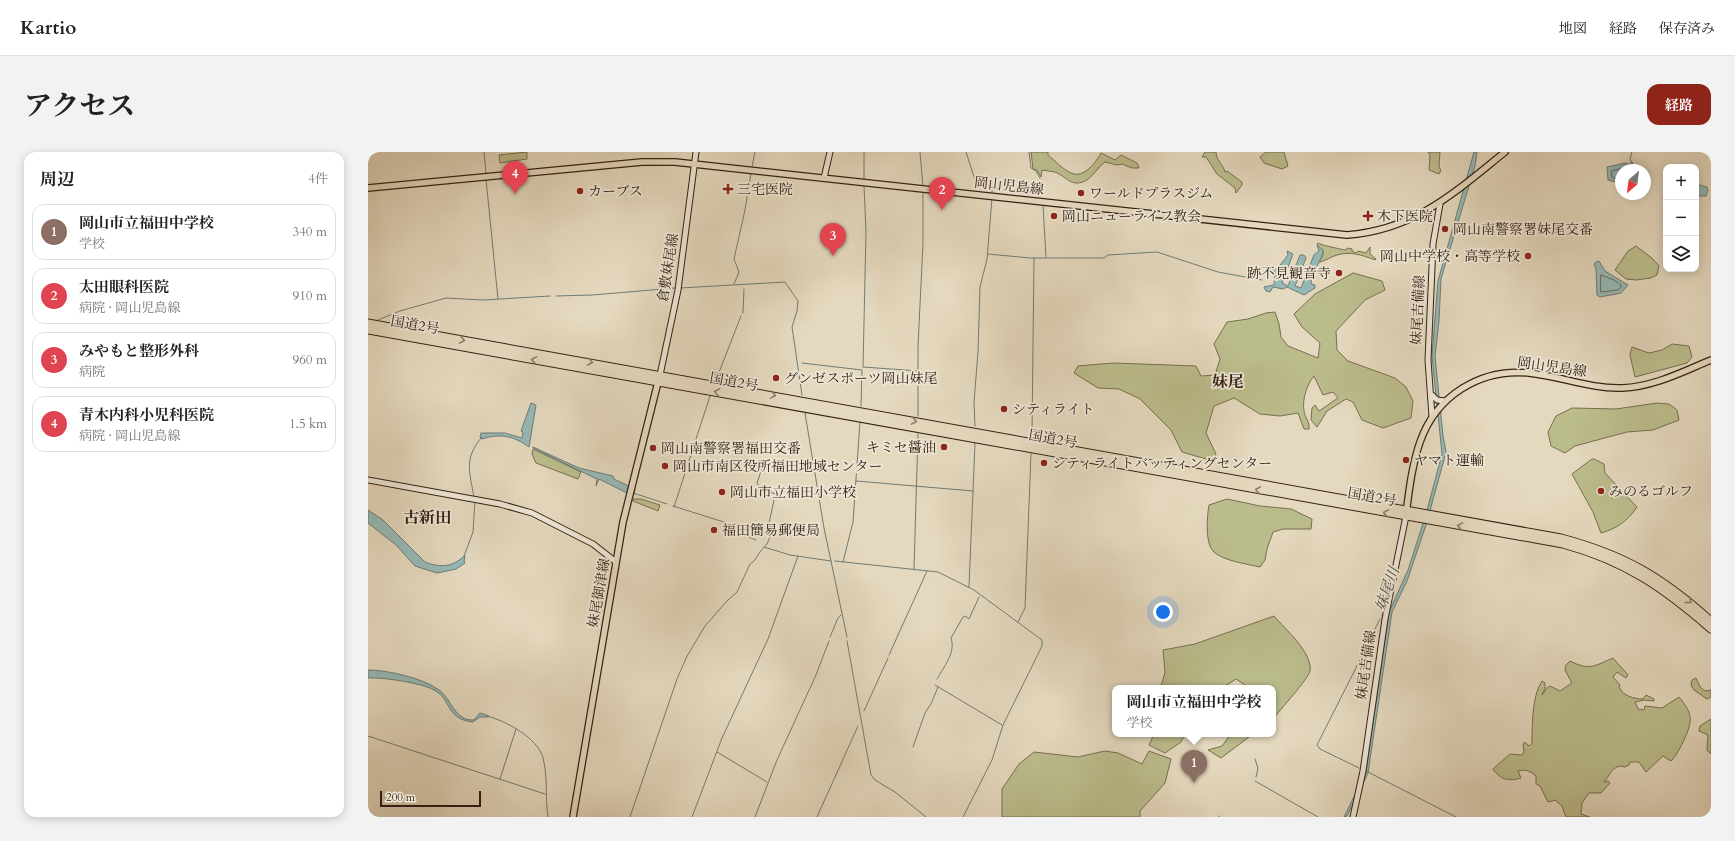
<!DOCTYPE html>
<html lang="ja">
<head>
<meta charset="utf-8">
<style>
	:root { --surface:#fff; --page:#f2f2f2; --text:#222; --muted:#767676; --line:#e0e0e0; --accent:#8f2418 }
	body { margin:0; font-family:Cardo,"Noto Serif JP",serif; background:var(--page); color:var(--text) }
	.controls { position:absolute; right:12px; top:12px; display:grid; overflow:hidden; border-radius:8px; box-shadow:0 2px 10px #0003 }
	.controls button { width:36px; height:36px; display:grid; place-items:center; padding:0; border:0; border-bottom:1px solid var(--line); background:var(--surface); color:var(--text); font:20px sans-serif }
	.compass { position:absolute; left:1247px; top:12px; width:36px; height:36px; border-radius:50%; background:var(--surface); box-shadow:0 2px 10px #0003; rotate:208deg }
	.scale { position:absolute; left:12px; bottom:10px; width:101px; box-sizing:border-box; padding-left:4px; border:2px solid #342114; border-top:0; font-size:11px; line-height:14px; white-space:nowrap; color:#342114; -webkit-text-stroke:3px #ede6d5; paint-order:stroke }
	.you { position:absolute; left:795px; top:460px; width:14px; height:14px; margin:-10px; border:3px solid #fff; border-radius:50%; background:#1a73e8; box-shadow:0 0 0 6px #1a73e833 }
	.badge { display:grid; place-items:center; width:26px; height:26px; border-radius:50%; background:var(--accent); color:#fff; font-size:13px; font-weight:700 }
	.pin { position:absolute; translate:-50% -33px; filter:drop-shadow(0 1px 2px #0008) }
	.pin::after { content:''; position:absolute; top:21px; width:14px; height:12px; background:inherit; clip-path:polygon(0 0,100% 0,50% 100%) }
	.popup { position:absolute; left:744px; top:533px; width:164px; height:52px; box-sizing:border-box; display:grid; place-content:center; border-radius:8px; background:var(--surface); filter:drop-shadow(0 1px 3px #0005); font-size:13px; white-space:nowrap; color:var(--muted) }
	.popup b { font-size:15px; color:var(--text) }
	.popup::after { content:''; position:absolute; left:50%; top:100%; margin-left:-8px; border:8px solid transparent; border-top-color:var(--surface) }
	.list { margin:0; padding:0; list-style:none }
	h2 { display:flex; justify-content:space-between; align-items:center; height:52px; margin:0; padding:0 16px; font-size:17px }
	h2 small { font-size:13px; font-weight:400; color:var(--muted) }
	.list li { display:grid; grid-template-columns:26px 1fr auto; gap:12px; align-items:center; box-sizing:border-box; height:56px; margin:0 8px 8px; padding:0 8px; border:1px solid var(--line); border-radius:12px }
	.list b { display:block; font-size:15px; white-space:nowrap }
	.list p { margin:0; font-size:13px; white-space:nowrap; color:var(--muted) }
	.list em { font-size:13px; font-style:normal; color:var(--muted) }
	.icon { flex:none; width:22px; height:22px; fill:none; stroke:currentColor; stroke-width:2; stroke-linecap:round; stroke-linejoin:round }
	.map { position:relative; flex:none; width:1343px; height:665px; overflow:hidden; border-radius:12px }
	header { display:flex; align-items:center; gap:24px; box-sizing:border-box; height:56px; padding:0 20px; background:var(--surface); border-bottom:1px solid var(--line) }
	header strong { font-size:19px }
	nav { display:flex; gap:22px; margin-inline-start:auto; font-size:14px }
	.intro { display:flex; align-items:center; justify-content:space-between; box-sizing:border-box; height:96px; padding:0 24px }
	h1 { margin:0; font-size:28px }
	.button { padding:10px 18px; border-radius:12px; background:var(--accent); color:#fff; font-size:14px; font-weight:700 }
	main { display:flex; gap:24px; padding:0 24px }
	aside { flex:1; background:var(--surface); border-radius:12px; box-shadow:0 2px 10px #0003 }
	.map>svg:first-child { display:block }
	.green { fill:#bbbc8c; stroke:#786e50 }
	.water { fill:#96b9b6; stroke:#6f7c75 }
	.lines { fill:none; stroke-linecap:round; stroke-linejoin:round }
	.shore { stroke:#656d65; stroke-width:1 }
	.stream { stroke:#6f7c75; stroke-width:1 }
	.secondary-casing { stroke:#342114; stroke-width:7 }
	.primary-casing { stroke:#342114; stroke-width:8 }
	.highway-casing { stroke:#342114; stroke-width:9 }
	.secondary { stroke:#ede6d5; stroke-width:5 }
	.primary { stroke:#e4d8be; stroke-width:5.5 }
	.highway { stroke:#e4d8be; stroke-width:7 }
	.oneway { stroke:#8c7c69 }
	.poi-dot { fill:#8f2418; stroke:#ede6d5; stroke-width:1.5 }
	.labels { text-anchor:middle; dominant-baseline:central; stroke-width:3.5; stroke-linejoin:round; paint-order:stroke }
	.street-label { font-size:14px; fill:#342114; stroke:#ede6d5 }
	.poi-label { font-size:14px; fill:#342114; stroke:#ede6d5; text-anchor:start }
	.water-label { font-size:15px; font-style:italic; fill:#514f45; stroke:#ede6d5 }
	.quarter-label { font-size:16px; font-weight:bold; fill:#342114; stroke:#ede6d5 }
</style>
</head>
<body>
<header>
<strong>Kartio</strong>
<nav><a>地図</a><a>経路</a><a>保存済み</a></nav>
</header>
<div class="intro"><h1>アクセス</h1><a class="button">経路</a></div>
<main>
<aside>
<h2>周辺<small>4件</small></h2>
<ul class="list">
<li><span class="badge" style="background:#8d6e63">1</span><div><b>岡山市立福田中学校</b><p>学校</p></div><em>340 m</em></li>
<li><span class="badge" style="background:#e0444e">2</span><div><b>太田眼科医院</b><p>病院 · 岡山児島線</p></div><em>910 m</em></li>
<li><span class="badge" style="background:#e0444e">3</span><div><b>みやもと整形外科</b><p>病院</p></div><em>960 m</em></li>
<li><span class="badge" style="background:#e0444e">4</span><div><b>青木内科小児科医院</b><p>病院 · 岡山児島線</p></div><em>1.5 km</em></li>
</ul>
</aside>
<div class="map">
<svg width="1343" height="665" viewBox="0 0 1343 665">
	<rect width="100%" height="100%" fill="#e4d8be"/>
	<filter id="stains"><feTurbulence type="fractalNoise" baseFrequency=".005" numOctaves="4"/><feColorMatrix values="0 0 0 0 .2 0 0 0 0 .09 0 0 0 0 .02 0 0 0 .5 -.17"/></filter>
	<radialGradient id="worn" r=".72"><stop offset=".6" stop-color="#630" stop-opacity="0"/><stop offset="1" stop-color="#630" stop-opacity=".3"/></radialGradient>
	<path class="green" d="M159,0V7L132,11L131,3Z
		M663,0H680V3C687,9 696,18 703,21C716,27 728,10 733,1L747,8L753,3L769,11L771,16H764L754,12L749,13L737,10C730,15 726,23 719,28C704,37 698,24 687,20C683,19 678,19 674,18L673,25L669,18L665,17Z
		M837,0H848C848,8 855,12 857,20L859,19L874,30V33L868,41L867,36L849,22L838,5H834Z
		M898,0H916L920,14L914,17L896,11L892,5Z
		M1060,0H1072L1071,15L1073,18L1071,22L1061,18L1062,3Z
		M950,91C953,93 972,97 977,98L980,96L984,97V99L988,101L990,99L998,101L1002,95V102L1008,107L1007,108C994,103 983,99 969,103C962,105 958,109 951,110L955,103V99L949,93Z
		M1268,94L1285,107L1291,114L1289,123L1283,126L1268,128L1258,127L1247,118L1260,99Z
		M985,121L1014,129L1017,138L997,148L968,179L969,198L980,209L1027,226L1038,235L1045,249L1043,266L1015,276L994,268L985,250L978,247L959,259L949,275L943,268L944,256L947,253L951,259L970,246L965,240L955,243L946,224C939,232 934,247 936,259C937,266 942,270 941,277H936L930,261L912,264L892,262L866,246L846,254L838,281L848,302L845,309L814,300L803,278L772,247L751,237L730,236L706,221L710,214L745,211L828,214L833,224L847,223L852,207L846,192L859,170L880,167L898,161L907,160L911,172L913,185L920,194L950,206L952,191L934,175L926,162L947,142Z
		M1304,192L1321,194L1324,205L1319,211L1267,225L1262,203L1264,195L1281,201L1294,198Z
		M1289,251L1301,252L1309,258L1311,268L1285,278L1259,280L1207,294L1197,301L1183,294L1180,280L1188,264L1204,256L1248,257Z
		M165,297L213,320L210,327L168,311L164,302Z
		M1224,307H1226L1236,312L1237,321L1269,355C1260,369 1248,377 1233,381L1225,360L1204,322Z
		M265,347H273L292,353L290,359L265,349Z
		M859,347L892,354L923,357L944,367L943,377H915L905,380L899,397L897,408L892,415C880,412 854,409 845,399C837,391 839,364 841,353Z
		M906,464C917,477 945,501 942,519C941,526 911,559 905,567V536H880V535L868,527L854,536H787L793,534L797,521L795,498L827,492Z
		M1245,506L1260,523L1258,526L1249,520L1245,525L1252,533L1251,535C1255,544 1266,547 1275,547L1278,543L1286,547V549L1276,548L1267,550L1270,557L1276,558L1277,554L1294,556L1311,545C1325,562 1325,568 1316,588C1312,596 1309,603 1303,609L1295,604L1278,620L1271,610H1262L1261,613L1257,615C1246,611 1242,623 1236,630L1240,629L1242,631L1233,641H1221L1214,651L1213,662L1222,665H1198L1194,654L1187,648L1180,650L1172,634L1168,632V624C1162,619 1158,617 1150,619L1153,626C1141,630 1131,627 1125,617L1142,602L1154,603L1156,600L1155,592L1157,590L1161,594L1164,591C1164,575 1164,543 1174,529L1177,531V536L1174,543L1179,536L1182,534L1192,539L1204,531L1197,518L1198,513L1202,509C1222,519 1226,514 1245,506Z
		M1328,526L1332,535L1337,539L1343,538V545L1339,547L1326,538L1323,533L1324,528Z
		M1343,567V602L1339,598L1340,583L1331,579L1332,574Z
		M786,582H817L813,590L797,601L781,593Z
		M863,582H885L853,606L840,598L854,594Z
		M737,599L750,601L774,612L781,599L803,607L797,631L772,659V665H634V637L651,612L666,600L710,605Z"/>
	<path class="water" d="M1106,0H1109L1107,14L1073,127L1071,169L1067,204L1075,284L1078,299L1077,304L1058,373L1039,429L1024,460L1000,621L979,664L976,665L998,620L1021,460L1040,418L1058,362L1074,302L1064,204L1070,129Z
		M1263,10H1264L1265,13L1270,14L1269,18H1253V35L1248,30L1240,28L1239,15L1258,11L1262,13Z
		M1328,32L1339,35L1340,38L1338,44H1328Z
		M949,93L955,98C955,109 943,118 943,132L947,133V136L936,143L919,135L915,137L905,135L902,140L898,139L896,135L906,133L907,122L899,120V114L909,117L920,103L919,99L925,102L914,131L920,134L932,103H936L938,106L927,134L933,136L946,103L951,99Z
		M1231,109L1237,119L1260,133L1253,141L1232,145L1229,143L1228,117L1226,112L1228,110Z
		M163,251L168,253L161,295C146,284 132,281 114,287L112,285L113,281H137L154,286L155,280L153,279Z
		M165,295L211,316L245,324L246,327L267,337L266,343L259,341L231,327L228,334L229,327L165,296Z
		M0,358L15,368L57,410C72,416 85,415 96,404H97L96,409L97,411L88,417L69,421L47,414L28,393L0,371Z
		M0,518C19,518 55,526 71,538C84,547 86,569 106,568L112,561L121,564L120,565H112L105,570C77,567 84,547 66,538C54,531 14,525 0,526Z"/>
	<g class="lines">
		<path class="shore" d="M1253,30L1244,25L1243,19L1256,16L1265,18
			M1233,123L1246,128L1253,133V135L1250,138L1233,140Z"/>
		<path class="stream" d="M116,0L118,21
			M552,0L555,34
			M598,0L607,28L612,31L624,33V43
			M661,0L663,16L668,19L672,26
			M1264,11L1262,7L1264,0
			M384,15L387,0
			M118,27L130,147
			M496,28V0
			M496,33L498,80L495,215L550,219
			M675,53L678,105
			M620,102L662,106H736L740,103L789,100L850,120L894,128
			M366,132L371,120L366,107L377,58L383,21
			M312,136L417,130L430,149L429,159L424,175L434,243
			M188,144L224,143L307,136
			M375,161L376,137
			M10,168L32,159L78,146L115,148L182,144
			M434,211L494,218L493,254
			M348,228L373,164
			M437,261L456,376L479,485
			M550,264V194L555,91V39
			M607,274L606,250L610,200L612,135L619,107L624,46
			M664,283L666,106
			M488,329L605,339
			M265,341L299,352
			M407,342L392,335L389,331L396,310L447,318
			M106,346C102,320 95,307 114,285
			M305,354L359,371L366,379L388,388
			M306,355L342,244
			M396,395L422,403L463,409
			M96,404L105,380L107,349
			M467,409L570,420L606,438L674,488V494L635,573L624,608L595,665
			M475,410L485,370L492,270
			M546,417L550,282
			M601,435L607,291
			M1014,464L1016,459
			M650,470L657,456L663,302
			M462,485L470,466L473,463
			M479,489L503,623L507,628L527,640L558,665
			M1001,489L1012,467
			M521,503L559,419
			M569,527C576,514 588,501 583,486L595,465L597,464L601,467L611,445
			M567,533L634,573
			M496,559L520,506
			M119,564C138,569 170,586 175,606C180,625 177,646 180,665
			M0,584L177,642
			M545,595L557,561L563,552L570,535
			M349,600L399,630
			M887,607L890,616L888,625
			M991,616L952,597L949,593L999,494
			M998,619L1088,665
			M132,627L148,577
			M887,629L950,665
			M851,664V665
			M262,665L309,527L319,504L337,474L359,449L369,440L382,412L386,409L392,400L399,392L404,380L400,376L406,348
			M324,665L354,586L400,487L430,404
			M387,665L409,608L448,523L461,489
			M449,665L490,574"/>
		<g class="secondary-casing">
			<path id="secondary" d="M456,26L462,0
				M292,223L310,138L328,0
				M1064,243L1069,248L1077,249
				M1064,265L1060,208L1065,92L1072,52
				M0,328L132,352L164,361L225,392L248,410
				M985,665L995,619L1017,467L1038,364"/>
		</g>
		<g class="primary-casing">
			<path id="primary" d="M0,36L274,10H307L979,83C1047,78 1087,40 1137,0
				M1038,362C1041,339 1044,313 1052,290C1068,244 1112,216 1161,221C1192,224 1222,237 1254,236C1285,235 1314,220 1343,208
				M205,665L255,370L291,226"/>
		</g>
		<g class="highway-casing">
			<path id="highway" d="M0,171L1193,386C1257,403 1294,425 1343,469
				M0,178L1195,392C1257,409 1295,435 1343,477"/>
		</g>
		<use href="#secondary" class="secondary"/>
		<use href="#primary" class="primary"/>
		<use href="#highway" class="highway"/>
	</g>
	<defs><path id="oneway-chevron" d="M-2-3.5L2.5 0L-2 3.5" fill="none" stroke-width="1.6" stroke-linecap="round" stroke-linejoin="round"/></defs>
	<g class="oneway">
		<use href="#oneway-chevron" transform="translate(94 188) rotate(10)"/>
		<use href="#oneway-chevron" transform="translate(166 208) rotate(-170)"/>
		<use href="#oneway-chevron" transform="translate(222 210) rotate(10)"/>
		<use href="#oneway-chevron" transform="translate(349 240) rotate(-170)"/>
		<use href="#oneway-chevron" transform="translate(405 243) rotate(10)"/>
		<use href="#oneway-chevron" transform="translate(546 269) rotate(10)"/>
		<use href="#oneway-chevron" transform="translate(890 338) rotate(-170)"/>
		<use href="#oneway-chevron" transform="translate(1018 361) rotate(-170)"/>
		<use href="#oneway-chevron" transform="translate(1092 374) rotate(-170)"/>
		<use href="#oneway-chevron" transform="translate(1321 449) rotate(39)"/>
	</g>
	<g class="poi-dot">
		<path d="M358 31h4v4h4v4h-4v4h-4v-4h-4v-4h4z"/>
		<circle cx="212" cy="39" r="4"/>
		<circle cx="713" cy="41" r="4"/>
		<circle cx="686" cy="64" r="4"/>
		<path d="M998 58h4v4h4v4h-4v4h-4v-4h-4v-4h4z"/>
		<circle cx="1077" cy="77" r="4"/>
		<circle cx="1160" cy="104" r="4"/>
		<circle cx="971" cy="121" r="4"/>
		<circle cx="408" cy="226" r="4"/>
		<circle cx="636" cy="257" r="4"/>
		<circle cx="576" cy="295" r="4"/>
		<circle cx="285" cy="296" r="4"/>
		<circle cx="1038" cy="308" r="4"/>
		<circle cx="676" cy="311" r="4"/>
		<circle cx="297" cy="314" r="4"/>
		<circle cx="1233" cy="339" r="4"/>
		<circle cx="354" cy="340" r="4"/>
		<circle cx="346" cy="378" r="4"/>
	</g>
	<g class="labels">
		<g class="street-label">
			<text transform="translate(641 34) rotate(6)">岡山児島線</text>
			<text transform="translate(300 116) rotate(-81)">倉敷妹尾線</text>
			<text transform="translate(1050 158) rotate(-87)">妹尾吉備線</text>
			<text transform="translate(47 173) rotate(10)">国道2号</text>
			<text transform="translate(1184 215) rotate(8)">岡山児島線</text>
			<text transform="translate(366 230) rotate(10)">国道2号</text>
			<text transform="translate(685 287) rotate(10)">国道2号</text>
			<text transform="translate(1004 345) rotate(10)">国道2号</text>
			<text transform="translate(231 441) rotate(-80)">妹尾御津線</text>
			<text transform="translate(998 513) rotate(-82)">妹尾吉備線</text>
		</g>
		<g class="poi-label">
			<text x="369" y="37">三宅医院</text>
			<text x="220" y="39">カーブス</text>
			<text x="721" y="41">ワールドプラスジム</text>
			<text x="694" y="64">岡山ニューライフ教会</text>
			<text x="1009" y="64">木下医院</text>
			<text x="1085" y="77">岡山南警察署妹尾交番</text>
			<text x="1152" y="104" text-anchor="end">岡山中学校・高等学校</text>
			<text x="963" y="121" text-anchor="end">跡不見観音寺</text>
			<text x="416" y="226">グンゼスポーツ岡山妹尾</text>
			<text x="644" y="257">シティライト</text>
			<text x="568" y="295" text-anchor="end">キミセ醤油</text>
			<text x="293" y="296">岡山南警察署福田交番</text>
			<text x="1046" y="308">ヤマト運輸</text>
			<text x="684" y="311">シティライトバッティングセンター</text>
			<text x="305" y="314">岡山市南区役所福田地域センター</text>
			<text x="1241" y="339">みのるゴルフ</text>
			<text x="362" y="340">岡山市立福田小学校</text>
			<text x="354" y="378">福田簡易郵便局</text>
		</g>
		<g class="water-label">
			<text transform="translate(1019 437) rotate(-71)">妹尾川</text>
		</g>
		<g class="quarter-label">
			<text x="860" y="230">妹尾</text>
			<text x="59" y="366">古新田</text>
		</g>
	</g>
	<rect width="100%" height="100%" filter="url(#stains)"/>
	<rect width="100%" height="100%" fill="url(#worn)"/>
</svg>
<div class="controls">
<button>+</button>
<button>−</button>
<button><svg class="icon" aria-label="layers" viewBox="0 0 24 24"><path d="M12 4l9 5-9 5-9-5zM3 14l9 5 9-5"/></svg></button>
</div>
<svg class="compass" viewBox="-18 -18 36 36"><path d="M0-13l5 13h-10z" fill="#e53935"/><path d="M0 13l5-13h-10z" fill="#767676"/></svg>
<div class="scale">200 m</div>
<div class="you"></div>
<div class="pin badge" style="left:826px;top:631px;background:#8d6e63">1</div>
<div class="popup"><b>岡山市立福田中学校</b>学校</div>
<div class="pin badge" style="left:574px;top:58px;background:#e0444e">2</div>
<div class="pin badge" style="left:465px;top:104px;background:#e0444e">3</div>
<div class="pin badge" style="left:147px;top:42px;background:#e0444e">4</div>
</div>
</main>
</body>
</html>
